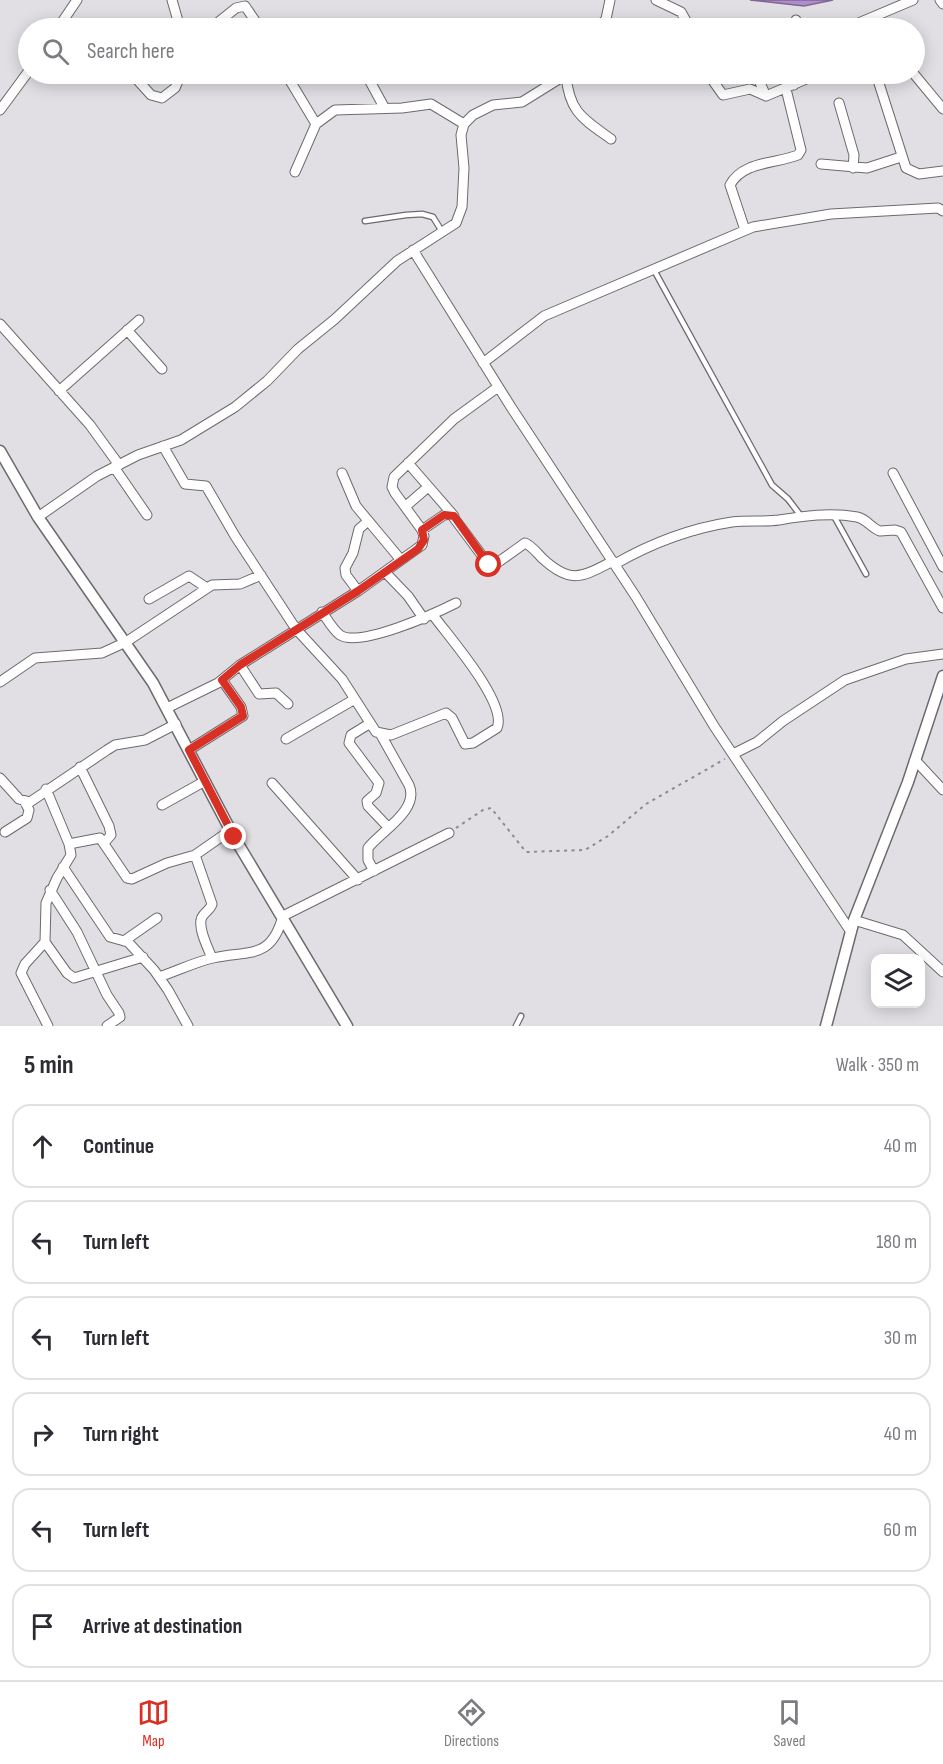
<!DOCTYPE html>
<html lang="en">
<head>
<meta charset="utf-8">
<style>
	:root { --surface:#fff; --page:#f7f7f7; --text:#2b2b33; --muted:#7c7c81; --line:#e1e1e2; --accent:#d93025 }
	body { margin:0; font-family:"Sofia Sans Condensed",sans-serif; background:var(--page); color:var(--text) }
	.controls { position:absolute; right:18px; bottom:18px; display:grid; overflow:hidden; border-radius:12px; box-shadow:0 3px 15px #0003 }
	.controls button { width:54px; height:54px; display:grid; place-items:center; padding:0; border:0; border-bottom:2px solid var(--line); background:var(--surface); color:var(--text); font:30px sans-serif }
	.stop { position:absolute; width:18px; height:18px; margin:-14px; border:4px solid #d93025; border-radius:50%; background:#fff }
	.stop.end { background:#d93025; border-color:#fff; box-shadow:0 2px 6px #0008 }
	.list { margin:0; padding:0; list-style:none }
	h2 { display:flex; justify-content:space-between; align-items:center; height:78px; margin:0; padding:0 24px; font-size:26px }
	h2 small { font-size:20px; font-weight:400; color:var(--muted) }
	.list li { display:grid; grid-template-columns:39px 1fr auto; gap:18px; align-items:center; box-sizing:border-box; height:84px; margin:0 12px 12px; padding:0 12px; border:2px solid var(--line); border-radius:18px }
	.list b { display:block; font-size:22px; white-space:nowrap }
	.list em { font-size:20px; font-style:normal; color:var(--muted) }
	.icon { flex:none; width:33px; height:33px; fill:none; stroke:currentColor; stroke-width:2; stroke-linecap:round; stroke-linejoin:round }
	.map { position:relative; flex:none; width:943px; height:1026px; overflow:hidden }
	.search { position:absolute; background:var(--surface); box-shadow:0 3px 15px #0003; left:18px; right:18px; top:18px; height:66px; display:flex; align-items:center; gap:15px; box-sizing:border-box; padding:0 21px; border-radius:33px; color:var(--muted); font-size:22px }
	.sheet { height:654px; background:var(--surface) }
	nav { display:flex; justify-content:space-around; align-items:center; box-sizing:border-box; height:84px; border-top:2px solid var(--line); background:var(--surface); font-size:16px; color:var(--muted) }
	nav a { display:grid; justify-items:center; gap:3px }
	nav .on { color:var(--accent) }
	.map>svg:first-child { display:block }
	.water { fill:#af8ccc; stroke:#7f6694; stroke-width:1.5 }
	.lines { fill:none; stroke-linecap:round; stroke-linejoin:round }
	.service-casing { stroke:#6d6a6f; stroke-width:7 }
	.minor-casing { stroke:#6d6a6f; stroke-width:11 }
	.tertiary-casing { stroke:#6d6a6f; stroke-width:13 }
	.path { stroke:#8b8a8e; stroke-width:2; stroke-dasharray:3 4.5; stroke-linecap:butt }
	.service { stroke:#fff; stroke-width:4.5 }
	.minor { stroke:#fff; stroke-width:9 }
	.tertiary { stroke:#fff; stroke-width:10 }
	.route { stroke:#d93025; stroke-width:8 }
</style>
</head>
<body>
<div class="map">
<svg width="943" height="1026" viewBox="0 0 943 1026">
	<rect width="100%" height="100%" fill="#e1dfe4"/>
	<path class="water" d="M750,0H833L804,6Z"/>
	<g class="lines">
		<g class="service-casing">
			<path id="service" d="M365,221L406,215L422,214L433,217L443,233
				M654,270L772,485L788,499L801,516
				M834,516L866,574
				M516,1026L521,1016"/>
		</g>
		<g class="minor-casing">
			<path id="minor" d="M172,0L180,28
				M656,0L681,12L690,28
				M940,0L943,4
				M796,20L799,28
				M766,25L768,28
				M58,28L77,0
				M211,28L236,8L245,6L260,28
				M598,28L606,19L610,0
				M855,28L861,22L913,0
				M132,74L151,95L162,98L175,88L181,74
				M286,74L316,124
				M366,74L384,107
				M708,74L723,95L750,89L766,96L818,74
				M756,74L766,96
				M788,74L794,85
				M876,74L906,168L919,174L943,171
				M877,74H890
				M914,74L943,109
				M566,75C569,112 583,119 611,139
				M839,103L854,155L853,168
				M0,110L28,72
				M821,164L867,168L901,157
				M295,172L316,124L335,110L402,108L431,104L464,124
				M745,230L730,185C743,161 775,164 798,155L801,150L786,89
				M413,250L511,407L636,597L714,726L851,932
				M0,324L90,425L119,465
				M127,330L162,369
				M483,363L544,316L753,227L831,214L938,208L943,211
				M59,391L139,320
				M163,446L185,484L206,486L235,536L296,629L342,679L376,732L391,735L446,713L452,718L465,744L473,743L497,728C508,703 448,636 433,615
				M408,463L454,516
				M114,467L147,515
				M342,473L356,506L401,560
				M893,473L943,567
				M406,506L428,487
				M38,517L97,476L138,455L181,440L235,407L267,381L298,349L335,319L397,261L456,223L462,207L464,168L461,135L464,124L473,115L493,105L522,102L567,74
				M422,530L444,515L451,514L489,565L497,563L525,543C532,546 537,553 542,558C571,585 582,577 613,561
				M615,564C650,544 692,528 732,522C748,520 764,522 779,520C803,516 831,512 857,517C867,519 871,528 880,531L895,530L901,532L943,608
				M385,572L408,596L424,619
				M358,591L346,575L345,568L353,553L359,529L368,521
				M149,599L189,576L207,588
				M322,612C327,619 333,630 340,635C360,648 436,613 456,603
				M240,665L259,694L276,693L288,704
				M0,682L35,658L102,653L126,642L212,585L240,584L261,575
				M167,708L218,683L240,665L358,591L422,545L424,536L422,530L395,493L392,487L394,477L454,419L498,387
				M369,724L351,735L349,743L379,783L376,793L367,801L368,806L388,827
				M286,739L355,699
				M189,750L243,716L241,707L222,680
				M733,754L757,742L783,721L845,680L906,659L943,654
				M915,760L943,790
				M80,767L109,826L111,835L104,843
				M0,778L19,799L30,802L107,750L115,745L145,740L176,724
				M272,783L358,880
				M46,789L69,844L71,855L57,878L46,903L45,942L25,964L21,973L48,1026
				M162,805L205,781
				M5,832L27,818L29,810L25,802
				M69,844L100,838L127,878L132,879L167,863L195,855L231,830
				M195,855L212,904C210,911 202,913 201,920C199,931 208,948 212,958
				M63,867L110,937L128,942L154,970L168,990L188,1026
				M374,871L368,860V848C381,831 420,810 409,785L381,735
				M50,890L77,932L107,995L119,1013L120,1017L107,1026
				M854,920L903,935L943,972
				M124,941L157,918
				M45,942L67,973L74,978L143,957
				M159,977C177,971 195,962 213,958C250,950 271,960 283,916L449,833"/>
		</g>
		<g class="tertiary-casing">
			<path id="tertiary" d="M0,451L38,517L153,683L234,837L347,1026
				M826,1026L854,920L908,782L943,676"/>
		</g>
		<path class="path" d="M456,828L483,810L491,808L526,852L585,850L608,836L646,804L725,759"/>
		<use href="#service" class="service"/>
		<use href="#minor" class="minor"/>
		<use href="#tertiary" class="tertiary"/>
	</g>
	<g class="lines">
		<path class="route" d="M234,837L189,750L243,716L241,707L222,680L240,665L358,591L418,549L424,540L422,530L444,515L454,516L489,565"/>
	</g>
</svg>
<div class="controls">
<button><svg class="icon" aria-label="layers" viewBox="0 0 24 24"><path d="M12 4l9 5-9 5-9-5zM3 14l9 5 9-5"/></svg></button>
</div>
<div class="stop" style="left:489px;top:565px"></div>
<div class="stop end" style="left:234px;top:837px"></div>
<div class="search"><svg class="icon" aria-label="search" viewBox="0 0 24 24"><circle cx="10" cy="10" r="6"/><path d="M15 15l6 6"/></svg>Search here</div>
</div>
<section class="sheet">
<h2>5 min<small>Walk · 350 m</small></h2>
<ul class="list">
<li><svg class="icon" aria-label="ahead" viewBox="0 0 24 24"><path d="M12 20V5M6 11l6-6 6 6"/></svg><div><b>Continue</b></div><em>40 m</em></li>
<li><svg class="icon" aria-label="left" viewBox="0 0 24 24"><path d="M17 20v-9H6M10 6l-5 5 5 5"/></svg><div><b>Turn left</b></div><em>180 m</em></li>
<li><svg class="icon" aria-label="left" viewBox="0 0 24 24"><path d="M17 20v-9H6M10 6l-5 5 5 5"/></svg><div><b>Turn left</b></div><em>30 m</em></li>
<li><svg class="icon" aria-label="right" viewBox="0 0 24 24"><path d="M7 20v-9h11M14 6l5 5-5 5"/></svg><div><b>Turn right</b></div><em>40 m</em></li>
<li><svg class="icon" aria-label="left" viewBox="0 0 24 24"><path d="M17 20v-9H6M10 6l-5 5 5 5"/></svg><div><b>Turn left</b></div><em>60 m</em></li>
<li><svg class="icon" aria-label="arrive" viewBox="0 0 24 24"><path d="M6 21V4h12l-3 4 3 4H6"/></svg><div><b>Arrive at destination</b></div></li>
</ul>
</section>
<nav>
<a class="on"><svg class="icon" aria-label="map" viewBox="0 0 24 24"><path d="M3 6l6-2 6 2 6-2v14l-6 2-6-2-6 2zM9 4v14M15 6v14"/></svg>Map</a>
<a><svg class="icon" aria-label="directions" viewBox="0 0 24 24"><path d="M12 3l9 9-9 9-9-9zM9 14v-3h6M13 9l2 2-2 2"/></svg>Directions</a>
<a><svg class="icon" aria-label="saved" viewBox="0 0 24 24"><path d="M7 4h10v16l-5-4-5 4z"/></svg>Saved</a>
</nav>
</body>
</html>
